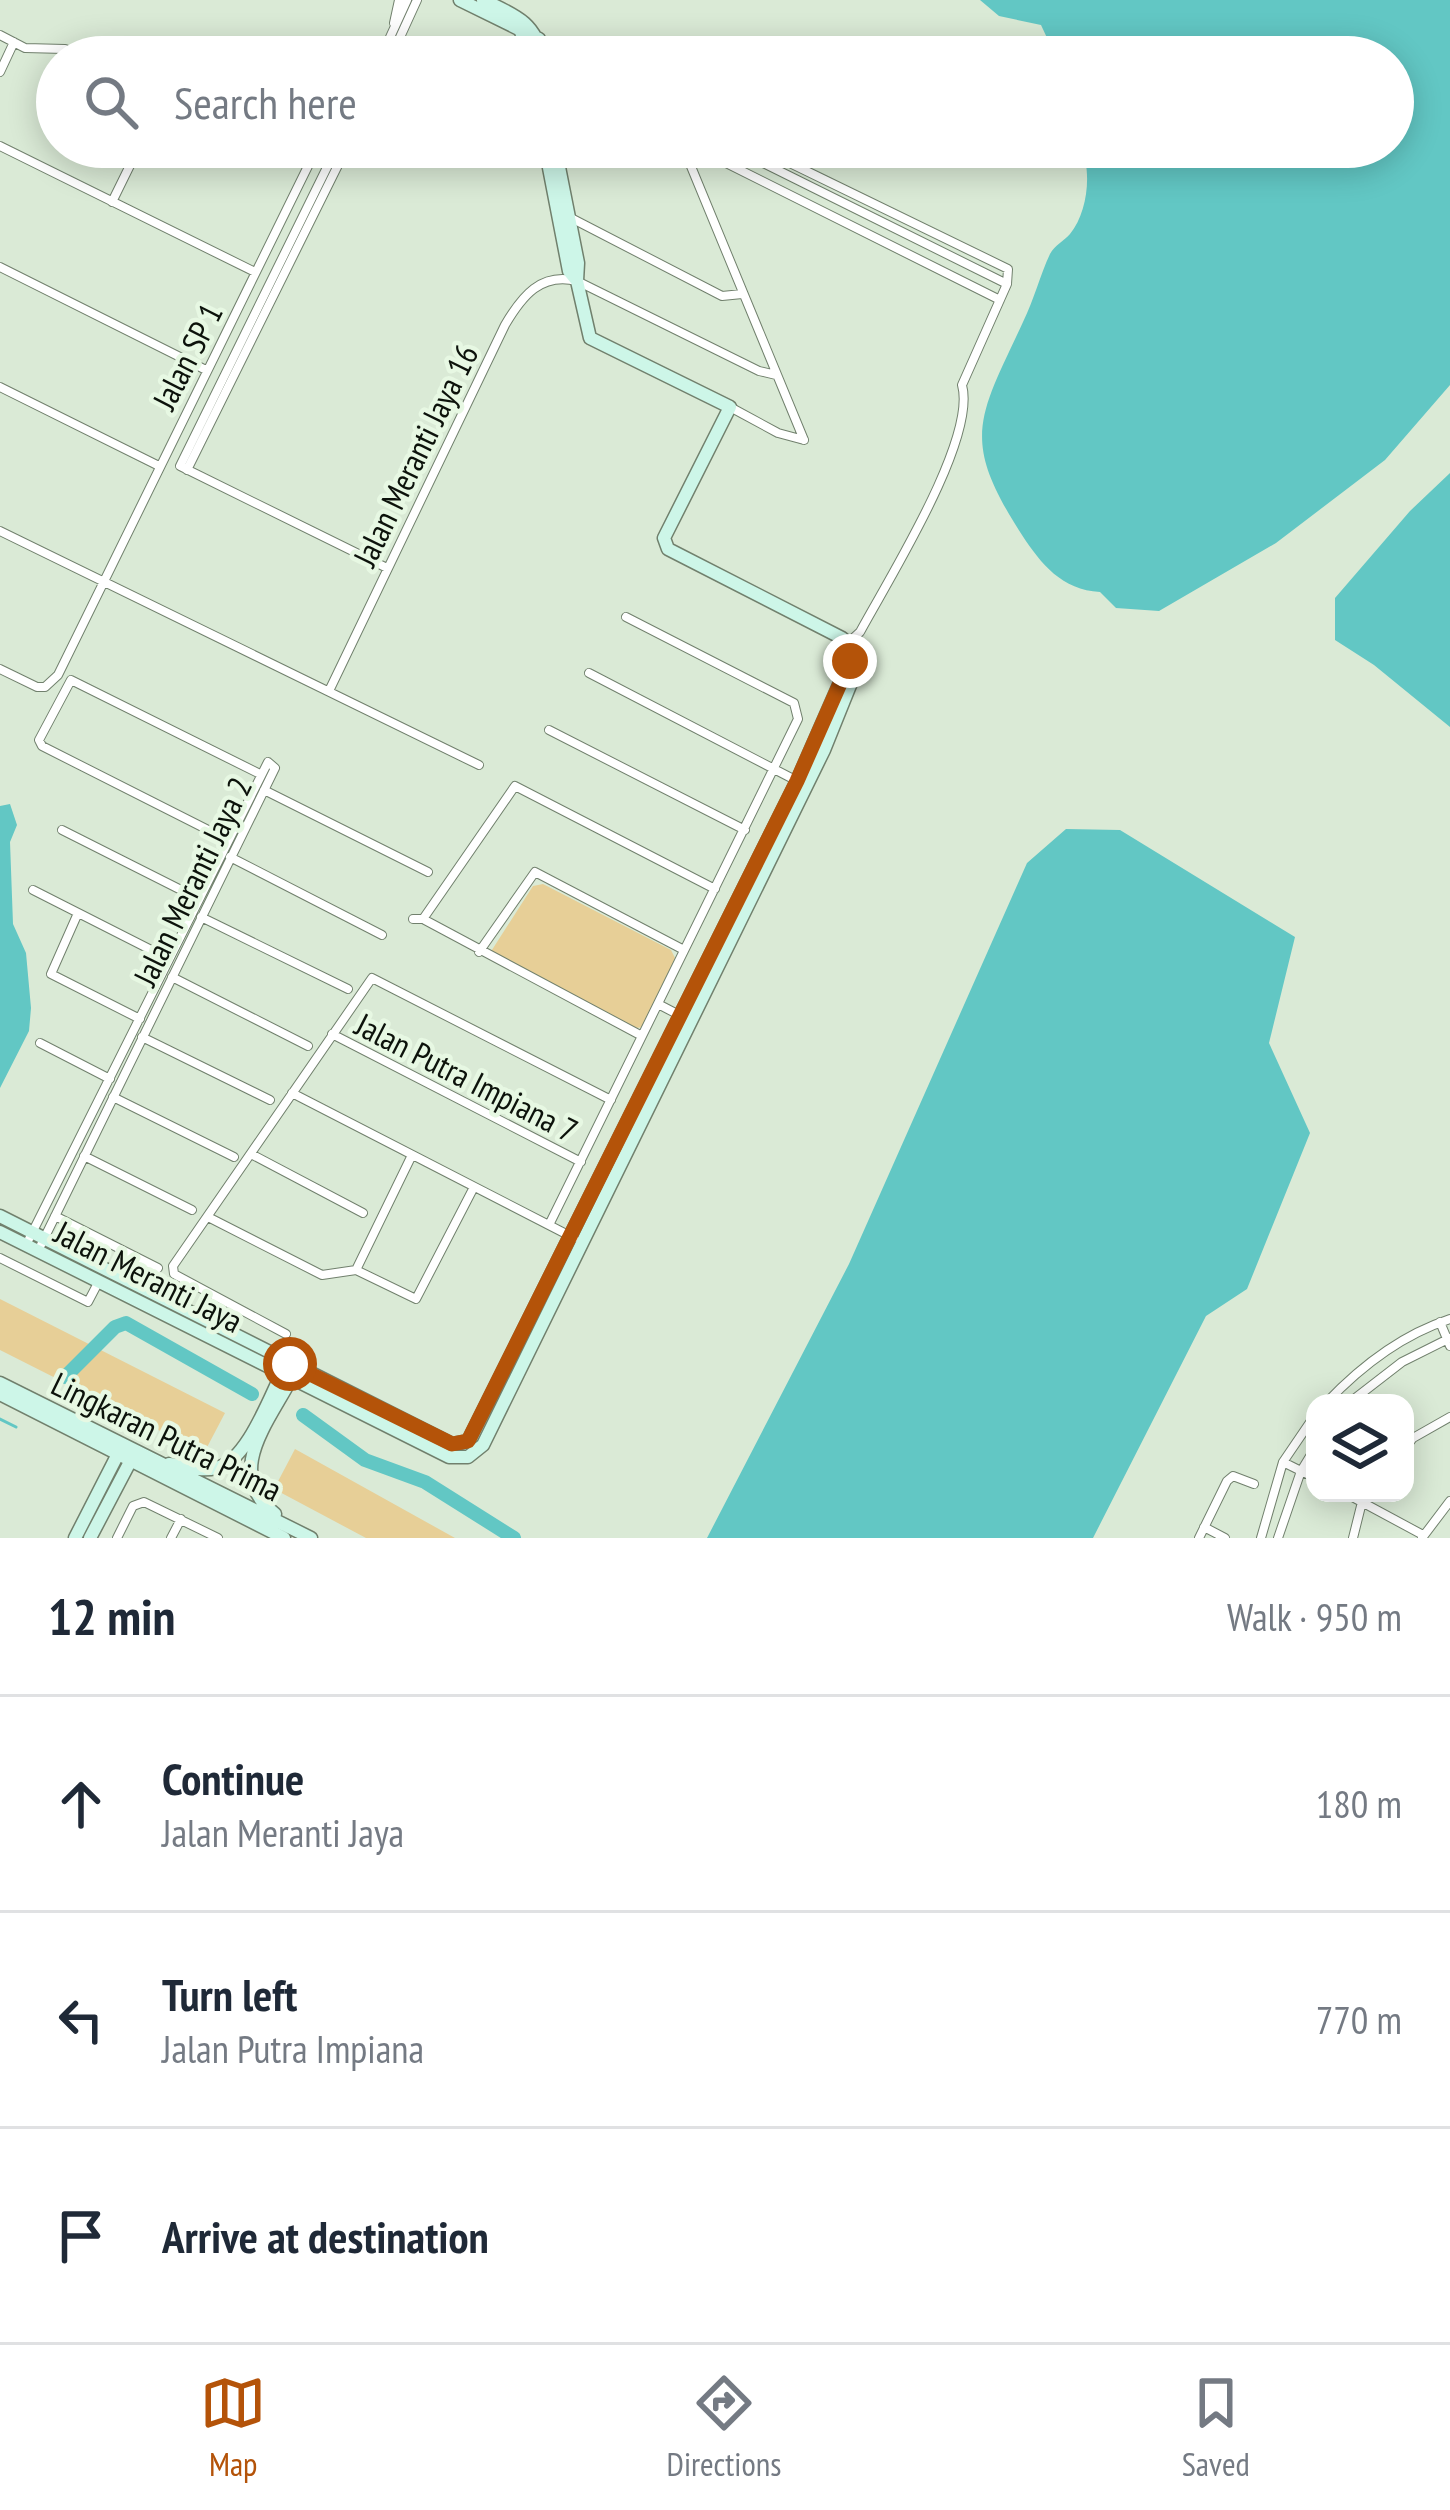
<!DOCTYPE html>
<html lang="en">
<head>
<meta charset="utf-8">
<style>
	:root { --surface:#fff; --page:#f2f2f3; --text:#1f2937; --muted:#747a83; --line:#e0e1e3; --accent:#b45309 }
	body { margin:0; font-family:"PT Sans Narrow",sans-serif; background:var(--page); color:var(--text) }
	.controls { position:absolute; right:36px; bottom:36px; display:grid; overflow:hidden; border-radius:24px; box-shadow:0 6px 30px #0003 }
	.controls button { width:108px; height:108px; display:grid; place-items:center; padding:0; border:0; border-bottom:3px solid var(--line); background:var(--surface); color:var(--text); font:60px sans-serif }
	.stop { position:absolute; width:36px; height:36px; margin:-27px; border:9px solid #b45309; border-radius:50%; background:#fff }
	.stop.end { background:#b45309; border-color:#fff; box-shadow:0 3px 12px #0008 }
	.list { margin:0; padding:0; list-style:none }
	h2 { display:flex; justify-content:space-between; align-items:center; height:156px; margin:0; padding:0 48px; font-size:51px }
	h2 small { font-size:39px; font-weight:400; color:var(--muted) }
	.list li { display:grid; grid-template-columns:78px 1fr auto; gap:36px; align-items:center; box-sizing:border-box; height:216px; padding:0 48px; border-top:3px solid var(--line) }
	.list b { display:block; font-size:45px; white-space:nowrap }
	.list p { margin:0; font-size:39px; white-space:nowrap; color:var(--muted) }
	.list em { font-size:39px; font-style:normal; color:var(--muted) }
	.icon { flex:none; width:66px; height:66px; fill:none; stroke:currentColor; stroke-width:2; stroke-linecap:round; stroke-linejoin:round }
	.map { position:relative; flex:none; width:1450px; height:1538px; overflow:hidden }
	.search { position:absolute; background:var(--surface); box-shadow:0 6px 30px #0003; left:36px; right:36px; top:36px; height:132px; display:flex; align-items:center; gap:30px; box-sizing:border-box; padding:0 42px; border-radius:66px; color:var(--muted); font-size:45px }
	.sheet { height:804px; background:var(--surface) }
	nav { display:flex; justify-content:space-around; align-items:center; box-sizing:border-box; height:168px; border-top:3px solid var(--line); background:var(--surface); font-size:33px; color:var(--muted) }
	nav a { display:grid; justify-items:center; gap:6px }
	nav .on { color:var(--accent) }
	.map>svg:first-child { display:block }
	.green { fill:#e7cf97 }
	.water { fill:#62c7c4 }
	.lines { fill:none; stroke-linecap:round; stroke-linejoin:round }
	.stream { stroke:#62c7c4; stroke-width:3 }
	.river { stroke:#62c7c4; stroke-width:14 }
	.street-casing { stroke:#71806d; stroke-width:10 }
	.secondary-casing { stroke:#71806d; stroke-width:15 }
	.street { stroke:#fff; stroke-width:8 }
	.secondary { stroke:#cdf6e8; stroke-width:12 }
	.route { stroke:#b45309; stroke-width:15 }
	.labels { text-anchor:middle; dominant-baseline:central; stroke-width:9; stroke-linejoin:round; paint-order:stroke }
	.street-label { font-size:33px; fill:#0c120b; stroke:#e7f8e3 }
</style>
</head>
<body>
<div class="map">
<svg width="1450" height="1538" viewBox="0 0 1450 1538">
	<rect width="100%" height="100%" fill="#daead6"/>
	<path class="green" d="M543,884L671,950L675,958L644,1027L636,1028L490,953L533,886Z
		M0,1299L225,1413L204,1453L0,1350Z
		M295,1449L455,1538H366L274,1489Z"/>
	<path class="water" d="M980,0H1450V385L1385,460L1276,543L1159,611L1116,608L1100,592C1062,590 1041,564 1022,535C960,439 978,419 1023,322C1034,300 1040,275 1050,254C1055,245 1064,241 1070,234C1088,212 1092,171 1081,147H1393V57H1056L1041,25L999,16Z
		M1450,473V727L1374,665L1335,640V598L1410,511Z
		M10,804L17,825L10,842L13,924L26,953L31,1008L29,1031L0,1088V806Z
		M1066,829L1120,830L1295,937L1269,1043L1310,1133L1247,1289L1206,1316L1093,1538H707L849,1264L1027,863Z"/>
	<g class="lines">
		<path class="stream" d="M0,1419L16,1427"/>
		<path class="river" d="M65,1377L115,1327L126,1323L252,1394
			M303,1415L365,1460L425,1482L514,1538"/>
		<g class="street-casing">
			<path id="street" d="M394,23L399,0
				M0,35L25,48L65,49L86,57
				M540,39L576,57
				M381,57L407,0
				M391,57L417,0
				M0,72L14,42
				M0,146L255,272
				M337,147L180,466L387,568
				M683,147L804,440
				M694,147L1000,300
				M731,147L1007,284
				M757,147L1008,269L1007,284L962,385C977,439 888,580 860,632L848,643
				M112,202L139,147
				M571,218L722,296L742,294
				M0,267L206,370
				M0,387L159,466
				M730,407L778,433L804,440
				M187,470L347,147
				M0,531L479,765
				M0,669L37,687H45L58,675L311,160L312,153L306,147
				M589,673L801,783
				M329,691L505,325C522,296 541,272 577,281L759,371L776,375
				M549,730L745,830
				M264,790L428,872
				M62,830L199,899
				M228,840L42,746L39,740L71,680L260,774
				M230,857L382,935
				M33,890L169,959
				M78,913L51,974L140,1019
				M201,917L348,989
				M413,919H423L642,1036
				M423,919L515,786L715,889
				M479,952L535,872L684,950
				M172,977L308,1046
				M658,1004L683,1017
				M332,1034L581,1162
				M142,1037L270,1100
				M40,1043L110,1079
				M292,1093L574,1238
				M113,1097L234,1157
				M251,1154L363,1213
				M84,1156L192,1210
				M55,1216L158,1268
				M208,1217L322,1275L356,1270L416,1299L474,1187
				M549,1225L798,719L794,703L626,617
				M26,1245L268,762L275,768L38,1251
				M0,1258L88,1302L99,1281
				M356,1270L412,1155
				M1440,1322L1450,1346
				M286,1334L174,1274L173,1266L372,978L611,1100
				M1326,1403C1361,1366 1401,1335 1450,1319
				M1349,1403L1402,1362L1450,1338
				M1405,1448L1413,1438L1450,1417
				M1283,1462L1315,1478
				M1345,1493L1423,1535
				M1204,1527L1225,1538
				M117,1538L133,1506L144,1502L218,1538
				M171,1538L181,1519
				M1199,1538L1227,1481L1233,1476L1254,1484
				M1261,1538L1283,1462L1315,1415
				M1278,1538L1301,1471L1315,1448
				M1353,1538L1362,1502L1369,1493
				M1422,1538L1450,1501"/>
		</g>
		<g class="secondary-casing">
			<path id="secondary" d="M460,0L539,39
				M483,0C512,14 537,22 541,57
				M521,32L529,57
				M555,147L578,263L577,281
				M0,1216L452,1444L468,1441L797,781L849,662
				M0,1232L449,1457H468L483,1445L824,750L853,678L848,643L842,638L668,549L664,538L730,407L590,338L577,281L569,271L545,147
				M0,1383L311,1538
				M0,1394L284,1538
				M169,1464C184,1466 201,1472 216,1468C247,1462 270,1396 284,1369
				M275,1514C222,1472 270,1421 293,1375
				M75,1538L119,1452
				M90,1538L132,1458"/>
		</g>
		<use href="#street" class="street"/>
		<use href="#secondary" class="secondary"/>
	</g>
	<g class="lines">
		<path class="route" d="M290,1364L452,1444L468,1441L797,781L850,661"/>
	</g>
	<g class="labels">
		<g class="street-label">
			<text transform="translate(187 356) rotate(-63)">Jalan SP 1</text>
			<text transform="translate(415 455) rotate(-64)">Jalan Meranti Jaya 16</text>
			<text transform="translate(192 881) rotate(-64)">Jalan Meranti Jaya 2</text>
			<text transform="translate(467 1077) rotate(27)">Jalan Putra Impiana 7</text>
			<text transform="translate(149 1276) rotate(27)">Jalan Meranti Jaya</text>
			<text transform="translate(167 1436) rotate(26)">Lingkaran Putra Prima</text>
		</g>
	</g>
</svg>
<div class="controls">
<button><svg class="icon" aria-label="layers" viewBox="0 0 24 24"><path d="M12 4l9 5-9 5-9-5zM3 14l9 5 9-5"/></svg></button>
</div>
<div class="stop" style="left:290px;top:1364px"></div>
<div class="stop end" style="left:850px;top:661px"></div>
<div class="search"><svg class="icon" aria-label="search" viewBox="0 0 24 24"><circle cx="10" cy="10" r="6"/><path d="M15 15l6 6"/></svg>Search here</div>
</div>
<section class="sheet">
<h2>12 min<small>Walk · 950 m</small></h2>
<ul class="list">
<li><svg class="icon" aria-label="ahead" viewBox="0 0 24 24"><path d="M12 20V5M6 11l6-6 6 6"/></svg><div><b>Continue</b><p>Jalan Meranti Jaya</p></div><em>180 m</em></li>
<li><svg class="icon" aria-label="left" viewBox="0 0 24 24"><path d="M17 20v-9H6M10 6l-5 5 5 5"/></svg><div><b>Turn left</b><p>Jalan Putra Impiana</p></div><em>770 m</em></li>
<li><svg class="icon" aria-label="arrive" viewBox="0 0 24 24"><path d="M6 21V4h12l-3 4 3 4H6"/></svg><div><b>Arrive at destination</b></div></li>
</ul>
</section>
<nav>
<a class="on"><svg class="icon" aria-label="map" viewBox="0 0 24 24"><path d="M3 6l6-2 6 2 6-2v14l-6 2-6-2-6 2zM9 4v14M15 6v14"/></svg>Map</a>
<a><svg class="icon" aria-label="directions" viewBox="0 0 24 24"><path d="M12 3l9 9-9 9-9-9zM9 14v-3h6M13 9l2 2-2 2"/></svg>Directions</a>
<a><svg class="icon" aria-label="saved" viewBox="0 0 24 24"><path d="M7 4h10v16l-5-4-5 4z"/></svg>Saved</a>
</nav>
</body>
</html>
